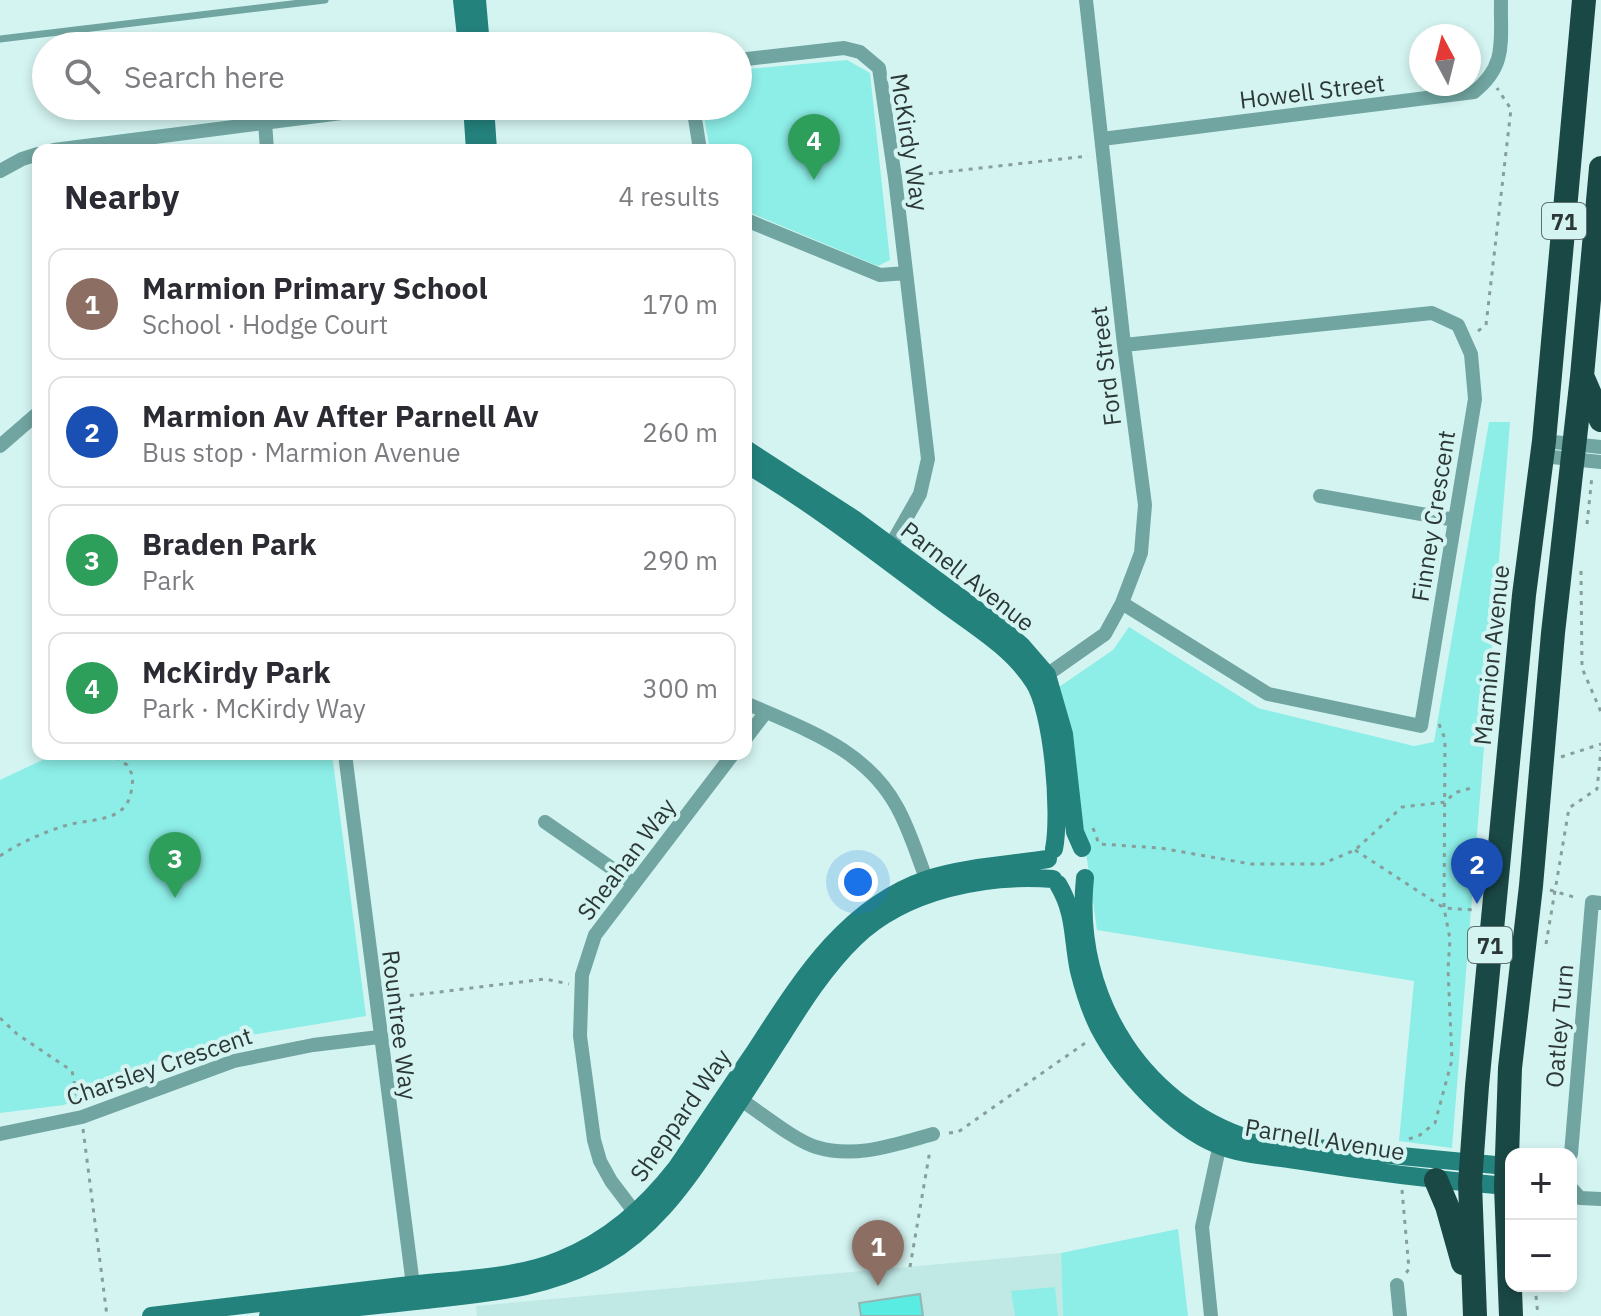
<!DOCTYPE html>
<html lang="en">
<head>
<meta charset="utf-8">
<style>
	:root { --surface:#fff; --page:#f7f7f7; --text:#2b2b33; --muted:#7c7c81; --line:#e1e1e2; --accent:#db2777 }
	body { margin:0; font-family:"IBM Plex Sans",sans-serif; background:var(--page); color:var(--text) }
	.controls { position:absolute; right:24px; bottom:24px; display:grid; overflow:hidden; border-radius:16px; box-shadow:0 4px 12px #0003 }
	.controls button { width:72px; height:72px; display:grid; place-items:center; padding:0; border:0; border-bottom:2px solid var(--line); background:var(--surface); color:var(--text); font:40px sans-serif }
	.compass { position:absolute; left:1409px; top:24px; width:72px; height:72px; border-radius:50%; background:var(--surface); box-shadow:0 4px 12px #0003; rotate:353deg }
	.you { position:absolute; left:858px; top:882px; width:28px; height:28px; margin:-20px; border:6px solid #fff; border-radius:50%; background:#1a73e8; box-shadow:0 0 0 12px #1a73e833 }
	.badge { display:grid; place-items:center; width:52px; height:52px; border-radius:50%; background:var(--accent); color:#fff; font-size:26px; font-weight:700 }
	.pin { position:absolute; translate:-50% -66px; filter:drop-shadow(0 2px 4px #0008) }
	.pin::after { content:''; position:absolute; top:42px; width:28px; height:24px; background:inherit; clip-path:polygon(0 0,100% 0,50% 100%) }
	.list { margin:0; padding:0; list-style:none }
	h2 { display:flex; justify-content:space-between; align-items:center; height:104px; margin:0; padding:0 32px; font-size:34px }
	h2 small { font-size:26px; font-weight:400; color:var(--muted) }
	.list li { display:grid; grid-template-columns:52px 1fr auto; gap:24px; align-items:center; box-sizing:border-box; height:112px; margin:0 16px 16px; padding:0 16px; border:2px solid var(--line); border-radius:16px }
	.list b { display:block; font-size:30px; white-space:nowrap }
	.list p { margin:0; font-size:26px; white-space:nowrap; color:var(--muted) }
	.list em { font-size:26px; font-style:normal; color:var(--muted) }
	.icon { flex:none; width:44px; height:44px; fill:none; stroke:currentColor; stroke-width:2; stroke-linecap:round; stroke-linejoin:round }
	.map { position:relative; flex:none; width:1601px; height:1316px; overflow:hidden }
	.search { position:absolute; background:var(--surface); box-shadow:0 4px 12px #0003; left:32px; top:32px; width:720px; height:88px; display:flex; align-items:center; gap:20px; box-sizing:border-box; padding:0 28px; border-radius:44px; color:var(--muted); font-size:30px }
	.panel { position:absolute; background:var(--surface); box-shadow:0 4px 12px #0003; left:32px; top:144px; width:720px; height:616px; border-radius:16px }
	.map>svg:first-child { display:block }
	.built { fill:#c0e9e5 }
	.green { fill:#8ceee7 }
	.building { fill:#58ece3; stroke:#96b4b2; stroke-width:2 }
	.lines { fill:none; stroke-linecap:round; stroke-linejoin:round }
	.path { stroke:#879e9c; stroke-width:3; stroke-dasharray:4 6; stroke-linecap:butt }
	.lane { stroke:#71a5a1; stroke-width:7 }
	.street { stroke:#71a5a1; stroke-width:14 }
	.secondary { stroke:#24827d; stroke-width:18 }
	.highway { stroke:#1a4845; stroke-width:24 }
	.labels { text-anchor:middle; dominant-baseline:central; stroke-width:8; stroke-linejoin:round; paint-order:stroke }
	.shield { fill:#d4f4f1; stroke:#5e706f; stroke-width:2 }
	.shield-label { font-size:22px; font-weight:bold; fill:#2c3837 }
	.street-label { font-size:24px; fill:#2c3837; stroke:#d4f4f1 }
</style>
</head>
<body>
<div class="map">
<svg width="1601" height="1316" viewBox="0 0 1601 1316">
	<rect width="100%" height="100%" fill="#d4f4f1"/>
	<path class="built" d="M1061,1253L1063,1316H477L476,1306Z"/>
	<path class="green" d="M847,60L870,73L890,260L878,266L746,211V150H710L705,123V106H738V70Z
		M1489,422H1510L1452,1148L1399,1141L1414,981L1097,930L1068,724L1056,689L1113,650L1129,627L1258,708L1414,746L1434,742Z
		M55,754H332L366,1016L232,1038L188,1052L64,1105L0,1113V780Z
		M1178,1229L1188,1316H1063L1061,1253Z
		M1055,1287L1058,1316H1015L1011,1291Z"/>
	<path class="building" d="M920,1294L923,1316H861L859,1303Z"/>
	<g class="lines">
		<path class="path" d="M909,176L1088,156
			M1478,331L1486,325L1511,109L1497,88
			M1587,524L1592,476
			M1581,571L1582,668L1601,712
			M1561,757L1601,744
			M1093,828L1099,844L1160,848L1251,864H1322L1355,850L1402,807L1446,802L1454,793L1471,788
			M1355,850L1444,908L1474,910
			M0,856C19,843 42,833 64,826C82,820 105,822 120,811C131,803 132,789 133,776L127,765L111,754
			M1550,890L1577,898
			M1546,944L1569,808L1597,789L1601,750
			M390,998L545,979L569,984
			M0,1018L17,1034L72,1071L78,1102
			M83,1129L107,1316
			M949,1133L958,1132L1088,1041
			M1409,1139L1420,1135L1435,1123L1452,1060L1448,969L1450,939L1444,908L1445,739L1437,719
			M1402,1190L1409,1269L1406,1273
			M910,1267L930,1150
			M1535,1286L1538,1316"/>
		<path class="lane" d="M0,39L325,0"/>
		<path class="street" d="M738,60L844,48L860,52L879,68L895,178L928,459L920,494L886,554
			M693,106L700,150
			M265,122L267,150
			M1102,139L1474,92C1508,65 1500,40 1501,0
			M54,150L396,106
			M0,171L22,159L38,154
			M746,220L880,275L906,273
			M1544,441L1601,447
			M0,446L38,413
			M1542,456L1601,462
			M1320,496L1455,520
			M1122,603L1268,694L1421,726L1475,399L1471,354L1458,325L1432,313L1124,345
			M1041,679L1105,634L1122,603L1141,553L1145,505L1124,345L1086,0
			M746,703C803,729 865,748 897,807C911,832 919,862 930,888
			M746,738L766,712
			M345,754L414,1293
			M545,822L633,883
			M741,1100C760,1112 795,1141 816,1147C855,1159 894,1145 933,1134
			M0,1134L82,1117L234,1061L313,1045L379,1037
			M1571,1154L1592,902L1601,903
			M1571,1188L1580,1198L1601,1199
			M639,1218L611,1181L600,1161L594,1140L580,1036L582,975L595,935L733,754
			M1397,1285L1400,1316
			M1211,1316L1202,1227L1221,1139"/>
		<path class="secondary" d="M462,0L467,46
			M477,0L481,46
			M472,106L475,150
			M485,106L488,150
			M746,449L854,519L999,626L1021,645L1047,675L1064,734L1075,832L1082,848
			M746,464C814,504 878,554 941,601C973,625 1011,647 1033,681C1053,710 1061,814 1054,849
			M1085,878C1072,999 1146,1113 1264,1143L1506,1166
			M1058,884C1076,914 1072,939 1079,971C1084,991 1090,1010 1099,1028C1122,1072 1172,1126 1218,1145C1241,1155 1271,1156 1296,1160C1365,1171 1436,1180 1506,1186
			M151,1316C237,1306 324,1295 410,1285C459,1279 514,1279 560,1260C609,1240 645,1208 677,1167C703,1128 729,1089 755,1051C800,982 845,907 928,879C966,867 1008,865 1048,859
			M268,1316C320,1311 372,1306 425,1300C488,1293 549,1289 605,1256C650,1230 681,1189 709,1147C733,1112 756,1076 779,1040C801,1005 824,968 855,938C905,890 985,874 1053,879"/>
		<path class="highway" d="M1583,378L1601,420
			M1436,1180L1447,1206L1463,1263
			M1475,1316L1470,1183L1477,1086L1524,595L1544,441L1584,0
			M1511,1316L1506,1186L1510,1068L1531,886L1553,633L1582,376L1601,168"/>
	</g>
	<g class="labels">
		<g class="shield">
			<rect x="1542" y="203" width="44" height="36" rx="6"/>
			<rect x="1468" y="927" width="44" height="36" rx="6"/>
		</g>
		<g class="shield-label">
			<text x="1564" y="221">71</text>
			<text x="1490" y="945">71</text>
		</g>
		<g class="street-label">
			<text transform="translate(1312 91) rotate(-7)">Howell Street</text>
			<text transform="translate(910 142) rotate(81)">McKirdy Way</text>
			<text transform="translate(1105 366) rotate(-97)">Ford Street</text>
			<text transform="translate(1433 516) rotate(-81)">Finney Crescent</text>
			<text transform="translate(968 576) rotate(38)">Parnell Avenue</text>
			<text transform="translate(1491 655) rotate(-84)">Marmion Avenue</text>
			<text transform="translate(626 859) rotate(-53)">Sheahan Way</text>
			<text transform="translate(400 1025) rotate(83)">Rountree Way</text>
			<text transform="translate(1559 1026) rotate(-85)">Oatley Turn</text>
			<text transform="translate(159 1066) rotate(-19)">Charsley Crescent</text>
			<text transform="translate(680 1115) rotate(-55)">Sheppard Way</text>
			<text transform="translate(1325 1139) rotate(9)">Parnell Avenue</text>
		</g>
	</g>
</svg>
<div class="controls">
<button>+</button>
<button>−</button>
</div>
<svg class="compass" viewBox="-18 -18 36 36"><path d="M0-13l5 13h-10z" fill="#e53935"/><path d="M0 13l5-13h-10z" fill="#7c7c81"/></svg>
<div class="you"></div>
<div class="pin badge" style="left:878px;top:1286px;background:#8d6e63">1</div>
<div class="pin badge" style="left:1477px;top:904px;background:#1a4fb4">2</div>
<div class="pin badge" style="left:175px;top:898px;background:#2e9e5b">3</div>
<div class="pin badge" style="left:814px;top:180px;background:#2e9e5b">4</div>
<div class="search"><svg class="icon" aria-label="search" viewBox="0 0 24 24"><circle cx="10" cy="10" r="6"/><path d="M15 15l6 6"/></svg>Search here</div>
<section class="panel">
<h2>Nearby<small>4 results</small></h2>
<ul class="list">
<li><span class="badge" style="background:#8d6e63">1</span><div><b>Marmion Primary School</b><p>School · Hodge Court</p></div><em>170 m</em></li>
<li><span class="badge" style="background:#1a4fb4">2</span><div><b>Marmion Av After Parnell Av</b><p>Bus stop · Marmion Avenue</p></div><em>260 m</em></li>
<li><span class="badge" style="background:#2e9e5b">3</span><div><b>Braden Park</b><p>Park</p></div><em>290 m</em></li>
<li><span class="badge" style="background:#2e9e5b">4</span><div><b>McKirdy Park</b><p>Park · McKirdy Way</p></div><em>300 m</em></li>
</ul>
</section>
</div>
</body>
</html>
